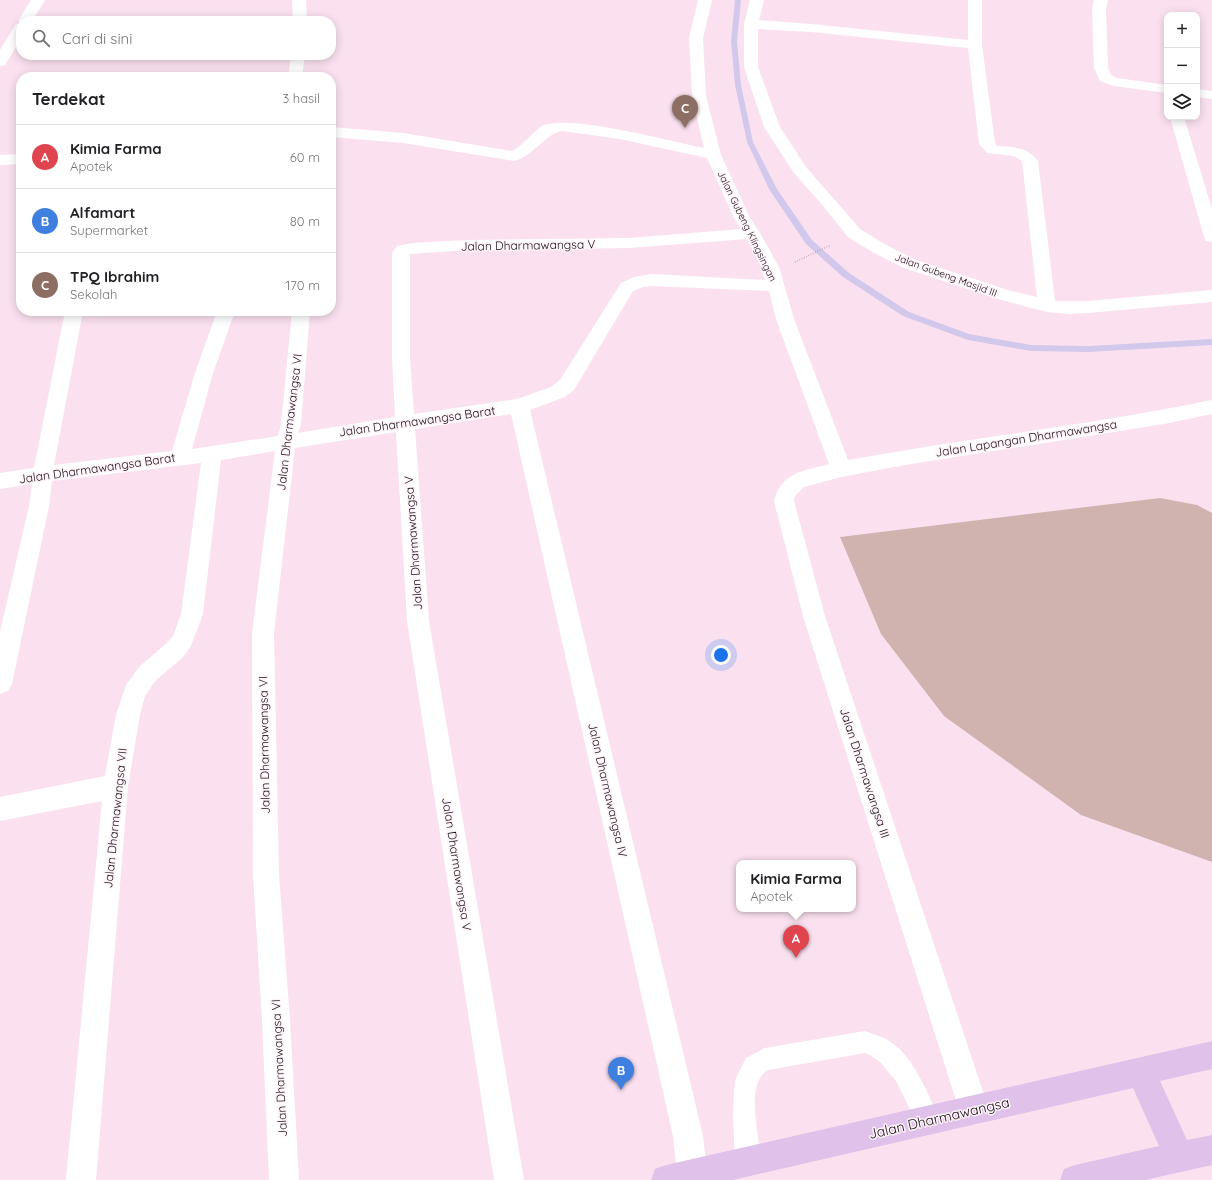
<!DOCTYPE html>
<html lang="id">
<head>
<meta charset="utf-8">
<style>
	:root { --surface:#fff; --page:#f6f6f6; --text:#202124; --muted:#757577; --line:#e0e0e0; --accent:#0f766e }
	body { margin:0; font-family:Quicksand,sans-serif; background:var(--page); color:var(--text) }
	.controls { position:absolute; right:12px; top:12px; display:grid; overflow:hidden; border-radius:8px; box-shadow:0 2px 10px #0003 }
	.controls button { width:36px; height:36px; display:grid; place-items:center; padding:0; border:0; border-bottom:1px solid var(--line); background:var(--surface); color:var(--text); font:20px sans-serif }
	.you { position:absolute; left:721px; top:655px; width:14px; height:14px; margin:-10px; border:3px solid #fff; border-radius:50%; background:#1a73e8; box-shadow:0 0 0 6px #1a73e833 }
	.badge { display:grid; place-items:center; width:26px; height:26px; border-radius:50%; background:var(--accent); color:#fff; font-size:13px; font-weight:700 }
	.pin { position:absolute; translate:-50% -33px; filter:drop-shadow(0 1px 2px #0008) }
	.pin::after { content:''; position:absolute; top:21px; width:14px; height:12px; background:inherit; clip-path:polygon(0 0,100% 0,50% 100%) }
	.popup { position:absolute; left:736px; top:860px; width:120px; height:52px; box-sizing:border-box; display:grid; place-content:center; border-radius:8px; background:var(--surface); filter:drop-shadow(0 1px 3px #0005); font-size:13px; white-space:nowrap; color:var(--muted) }
	.popup b { font-size:15px; color:var(--text) }
	.popup::after { content:''; position:absolute; left:50%; top:100%; margin-left:-8px; border:8px solid transparent; border-top-color:var(--surface) }
	.list { margin:0; padding:0; list-style:none }
	h2 { display:flex; justify-content:space-between; align-items:center; height:52px; margin:0; padding:0 16px; font-size:17px }
	h2 small { font-size:13px; font-weight:400; color:var(--muted) }
	.list li { display:grid; grid-template-columns:26px 1fr auto; gap:12px; align-items:center; box-sizing:border-box; height:64px; padding:0 16px; border-top:1px solid var(--line) }
	.list b { display:block; font-size:15px; white-space:nowrap }
	.list p { margin:0; font-size:13px; white-space:nowrap; color:var(--muted) }
	.list em { font-size:13px; font-style:normal; color:var(--muted) }
	.icon { flex:none; width:22px; height:22px; fill:none; stroke:currentColor; stroke-width:2; stroke-linecap:round; stroke-linejoin:round }
	.map { position:relative; flex:none; width:1212px; height:1180px; overflow:hidden }
	.search { position:absolute; background:var(--surface); box-shadow:0 2px 10px #0003; left:16px; top:16px; width:320px; height:44px; display:flex; align-items:center; gap:10px; box-sizing:border-box; padding:0 14px; border-radius:16px; color:var(--muted); font-size:15px }
	.panel { position:absolute; background:var(--surface); box-shadow:0 2px 10px #0003; left:16px; top:72px; width:320px; height:244px; border-radius:16px }
	.map>svg:first-child { display:block }
	.green { fill:#d0b3af }
	.lines { fill:none; stroke-linecap:round; stroke-linejoin:round }
	.stream { fill:#d1c8ec; fill-rule:evenodd }
	.path { stroke:#9b8994; stroke-width:1.5; stroke-dasharray:0.5 2; stroke-linecap:butt }
	.service { fill:#fff; fill-rule:evenodd }
	.minor { fill:#fff; fill-rule:evenodd }
	.primary { fill:#e0c1e9; fill-rule:evenodd }
	.labels { text-anchor:middle; dominant-baseline:central; stroke-width:3; stroke-linejoin:round; paint-order:stroke }
	.far-street-label { font-size:10px; fill:#1a1217; stroke:#fef3f9 }
	.street-label { font-size:12px; fill:#1a1217; stroke:#fef3f9 }
	.near-street-label { font-size:14px; fill:#1a1217; stroke:#fef3f9 }
</style>
</head>
<body>
<div class="map">
<svg width="1212" height="1180" viewBox="0 0 1212 1180">
	<rect width="100%" height="100%" fill="#fbe1f0"/>
	<path class="green" d="M1160,498L1197,505L1212,513V862L1081,815L944,716L881,634L840,537Z"/>
	<g class="lines">
		<path class="stream" d="M735,0H741L737,41L741,85L753,142L777,189L812,240L849,273L909,312L969,334L1031,345L1089,346L1212,339V345L1089,352L1031,351L968,340L903,316L843,277L806,244L769,189L747,142L735,85L731,41Z"/>
		<path class="path" d="M795,262L831,245"/>
		<path class="service" d="M865,1031C876,1035 887,1038 896,1046C917,1064 929,1096 940,1121L936,1129L928,1133L920,1129L896,1081L880,1062L870,1055L865,1053L768,1070C743,1084 762,1138 759,1162C758,1164 756,1168 755,1170L747,1174L739,1170L735,1162L733,1114L734,1089L736,1078L746,1058L765,1048Z"/>
		<path class="minor" d="M31,0H45L32,21H21V39L5,65L0,66V50L16,24L20,23L18,21Z
			M292,0H306L307,21H293Z
			M698,0H712L703,38L706,96L721,155L750,218L760,233L779,267L794,319L848,460C969,438 1091,425 1212,400V414L1164,424L905,465L841,477L804,487L795,496L794,501L825,616L989,1110L985,1121L974,1125L963,1121L959,1110L803,616L774,501C781,472 804,471 829,464L776,319L769,291L652,286L643,287L633,291L574,390L565,397L530,410L703,1136L707,1174L705,1180H679L677,1174L673,1136L511,414L415,429L429,621L524,1180H494L407,621L396,432L295,448L274,633L279,875L290,1020L299,1180H269L262,1020L253,875L252,633L275,451L221,460L203,614L190,648L182,658L156,680L145,696L140,715L128,786L96,1180H66L102,801L0,821V797L105,776L116,715L126,685L140,666L166,644L173,636L181,614L201,463L52,481L49,506L12,684L8,691L0,694V632L29,506L32,484L0,489V473L34,468L65,311H83L54,465L172,451L195,373L217,311H235L213,373L192,449L278,436L281,424L292,311H310L301,424L298,433L395,417L392,357V253L397,246L413,243L467,240L629,238L741,229L734,218L707,158L620,139L562,131C543,135 534,156 514,161L403,143L331,137V127L403,133L512,151C524,145 531,133 542,126C566,113 674,142 704,148L692,96L689,38ZM747,239L761,267L765,280L652,274L634,277L621,283L560,380L551,387L517,399L414,414L410,357V254L467,250L629,248Z
			M750,0H764L759,20L811,24L968,40V0H982V45L995,143L997,146C1013,147 1028,147 1038,161L1055,301H1088L1212,290V302L1088,313L1070,314L1047,312L998,299L904,268L874,253L848,237L823,206L794,173L764,127L744,67V24ZM758,29L811,32L968,48L979,144L987,153L1014,156L1022,161L1037,297L1008,290L916,260L886,245L860,229L806,167L780,127L758,67Z
			M1094,0H1108L1106,9L1108,68L1111,75L1117,78L1167,85V93L1114,86L1100,81L1094,68L1092,9Z
			M291,55H305L302,77H288Z
			M1197,89L1212,91V99L1197,97Z
			M1170,117H1184L1212,209V242L1206,241L1204,237Z
			M21,154V164L0,165V155Z"/>
		<path class="primary" d="M1212,1041V1069L1160,1081L1187,1140L1212,1135V1165L1145,1180H1060L1064,1169L1075,1165L1159,1146L1133,1088L733,1180H651L655,1169L666,1165Z"/>
	</g>
	<g class="labels">
		<g class="far-street-label">
			<text transform="translate(747 226) rotate(64)">Jalan Gubeng Klingsingan</text>
			<text transform="translate(946 275) rotate(20)">Jalan Gubeng Masjid III</text>
		</g>
		<g class="street-label">
			<text transform="translate(528 245) rotate(-1)">Jalan Dharmawangsa V</text>
			<text transform="translate(417 421) rotate(-8)">Jalan Dharmawangsa Barat</text>
			<text transform="translate(289 422) rotate(-83)">Jalan Dharmawangsa VI</text>
			<text transform="translate(1026 438) rotate(-9)">Jalan Lapangan Dharmawangsa</text>
			<text transform="translate(97 468) rotate(-8)">Jalan Dharmawangsa Barat</text>
			<text transform="translate(413 543) rotate(-94)">Jalan Dharmawangsa V</text>
			<text transform="translate(264 745) rotate(-91)">Jalan Dharmawangsa VI</text>
			<text transform="translate(865 773) rotate(72)">Jalan Dharmawangsa III</text>
			<text transform="translate(608 790) rotate(77)">Jalan Dharmawangsa IV</text>
			<text transform="translate(115 818) rotate(-84)">Jalan Dharmawangsa VII</text>
			<text transform="translate(457 864) rotate(81)">Jalan Dharmawangsa V</text>
			<text transform="translate(279 1068) rotate(-93)">Jalan Dharmawangsa VI</text>
		</g>
		<g class="near-street-label">
			<text transform="translate(939 1118) rotate(-13)">Jalan Dharmawangsa</text>
		</g>
	</g>
</svg>
<div class="controls">
<button>+</button>
<button>−</button>
<button><svg class="icon" aria-label="layers" viewBox="0 0 24 24"><path d="M12 4l9 5-9 5-9-5zM3 14l9 5 9-5"/></svg></button>
</div>
<div class="you"></div>
<div class="pin badge" style="left:796px;top:958px;background:#e0444e">A</div>
<div class="popup"><b>Kimia Farma</b>Apotek</div>
<div class="pin badge" style="left:621px;top:1090px;background:#3f7fe0">B</div>
<div class="pin badge" style="left:685px;top:128px;background:#8d6e63">C</div>
<div class="search"><svg class="icon" aria-label="search" viewBox="0 0 24 24"><circle cx="10" cy="10" r="6"/><path d="M15 15l6 6"/></svg>Cari di sini</div>
<section class="panel">
<h2>Terdekat<small>3 hasil</small></h2>
<ul class="list">
<li><span class="badge" style="background:#e0444e">A</span><div><b>Kimia Farma</b><p>Apotek</p></div><em>60 m</em></li>
<li><span class="badge" style="background:#3f7fe0">B</span><div><b>Alfamart</b><p>Supermarket</p></div><em>80 m</em></li>
<li><span class="badge" style="background:#8d6e63">C</span><div><b>TPQ Ibrahim</b><p>Sekolah</p></div><em>170 m</em></li>
</ul>
</section>
</div>
</body>
</html>
